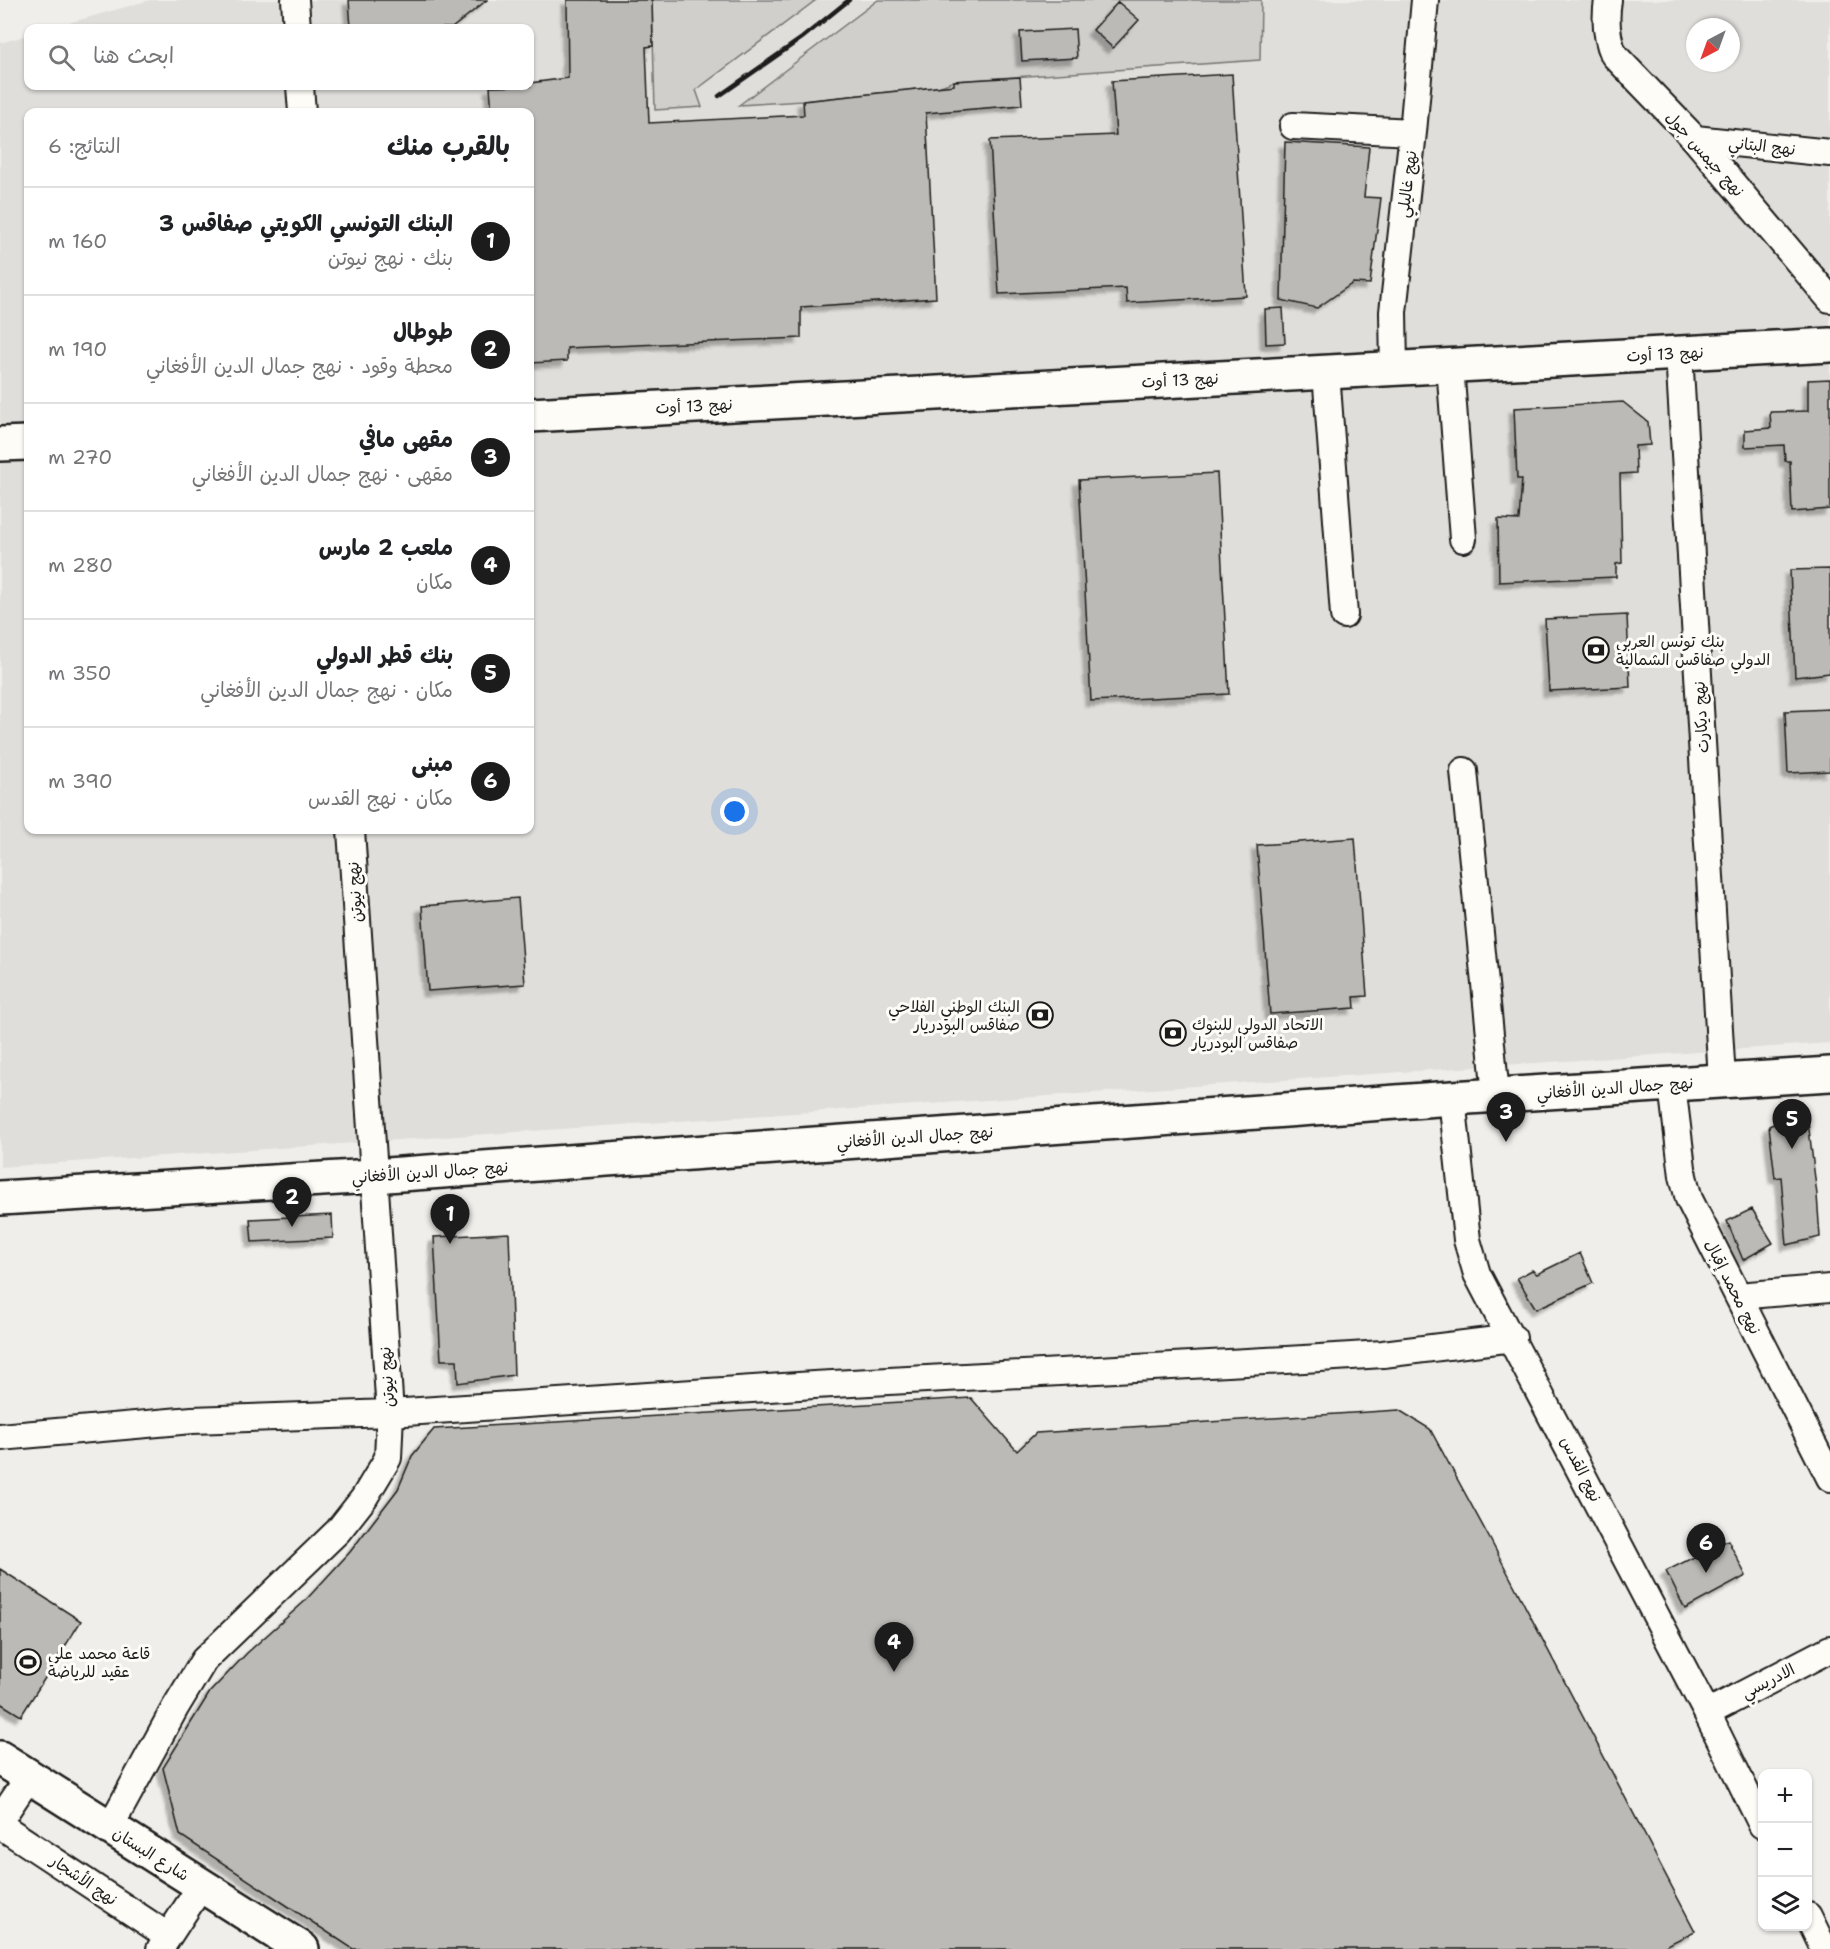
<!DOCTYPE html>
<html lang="ar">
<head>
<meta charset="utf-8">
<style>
	:root { --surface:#fff; --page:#f6f6f6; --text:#202124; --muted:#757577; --line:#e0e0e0; --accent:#1c1c1c }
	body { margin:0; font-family:"Shantell Sans","Playpen Sans Arabic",sans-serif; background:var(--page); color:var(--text); direction:rtl }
	.controls { position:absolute; right:18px; bottom:18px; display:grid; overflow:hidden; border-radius:12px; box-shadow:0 2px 4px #0004 }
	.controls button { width:54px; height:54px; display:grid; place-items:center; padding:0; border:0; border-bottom:2px solid var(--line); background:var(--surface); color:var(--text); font:30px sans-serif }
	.compass { position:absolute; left:1686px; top:18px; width:54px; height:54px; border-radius:50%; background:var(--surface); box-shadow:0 2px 4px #0004; rotate:221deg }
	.you { position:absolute; left:735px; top:812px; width:21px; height:21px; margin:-15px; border:4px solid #fff; border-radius:50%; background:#1a73e8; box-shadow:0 0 0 9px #1a73e833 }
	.badge { display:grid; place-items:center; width:39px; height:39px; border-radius:50%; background:var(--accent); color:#fff; font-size:20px; font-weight:700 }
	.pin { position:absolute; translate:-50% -50px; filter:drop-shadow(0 2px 3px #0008) }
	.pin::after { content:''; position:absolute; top:32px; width:21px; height:18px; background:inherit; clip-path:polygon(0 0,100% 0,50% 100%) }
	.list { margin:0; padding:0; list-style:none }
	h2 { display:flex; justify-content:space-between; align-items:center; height:78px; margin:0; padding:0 24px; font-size:26px }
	h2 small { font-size:20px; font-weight:400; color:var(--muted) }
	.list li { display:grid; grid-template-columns:39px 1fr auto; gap:18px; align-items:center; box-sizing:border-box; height:108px; padding:0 24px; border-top:2px solid var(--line) }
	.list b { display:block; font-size:22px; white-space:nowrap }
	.list p { margin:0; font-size:20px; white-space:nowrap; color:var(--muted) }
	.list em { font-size:20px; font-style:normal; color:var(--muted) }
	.icon { flex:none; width:33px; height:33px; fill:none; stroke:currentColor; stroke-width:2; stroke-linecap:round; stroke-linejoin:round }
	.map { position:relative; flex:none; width:1830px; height:1949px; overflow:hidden; direction:ltr }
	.search { position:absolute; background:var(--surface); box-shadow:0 2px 4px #0004; left:24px; top:24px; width:510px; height:66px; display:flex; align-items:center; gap:15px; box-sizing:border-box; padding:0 21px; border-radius:12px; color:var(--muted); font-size:22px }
	.panel { position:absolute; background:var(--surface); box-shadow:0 2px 4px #0004; left:24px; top:108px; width:510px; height:726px; border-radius:12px; direction:rtl }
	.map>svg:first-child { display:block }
	.built { fill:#e0deda; fill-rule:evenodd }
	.green { fill:#d0cfcc; stroke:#767674; stroke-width:1.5 }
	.building { fill:#bbbab6; stroke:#1c1c1c; stroke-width:1.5; filter:url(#shadow) }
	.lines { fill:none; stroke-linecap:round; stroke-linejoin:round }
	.minor-casing { stroke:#1c1c1c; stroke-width:30 }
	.major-casing { stroke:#1c1c1c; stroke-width:38 }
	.minor { stroke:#fdfcf7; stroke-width:26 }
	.major { stroke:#fdfcf7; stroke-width:33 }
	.rail { stroke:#1c1c1c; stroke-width:4.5 }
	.labels { text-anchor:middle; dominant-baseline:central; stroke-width:6; stroke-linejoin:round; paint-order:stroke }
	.street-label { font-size:16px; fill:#1c1c1c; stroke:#fdfcf7 }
	.poi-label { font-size:16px; fill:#1c1c1c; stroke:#fdfcf7; text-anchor:start }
</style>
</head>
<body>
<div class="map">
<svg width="1830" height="1949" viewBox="0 0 1830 1949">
	<defs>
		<filter id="shadow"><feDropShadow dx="-5.5" dy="5.5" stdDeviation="1.5" flood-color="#0004"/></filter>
	</defs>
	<rect width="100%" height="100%" fill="#f0eeea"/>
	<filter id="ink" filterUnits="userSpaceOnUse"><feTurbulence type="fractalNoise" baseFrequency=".0167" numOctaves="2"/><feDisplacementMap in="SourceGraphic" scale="12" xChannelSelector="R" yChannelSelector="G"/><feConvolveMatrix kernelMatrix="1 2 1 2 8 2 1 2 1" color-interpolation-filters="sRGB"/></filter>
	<g filter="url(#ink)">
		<path class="built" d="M150,0H1830V1043L0,1167V43L28,35V86H530V28H51ZM1695,27H1731V63H1695ZM28,112H530V830H28Z"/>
		<path class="green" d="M652,0H816L696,90L702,107L655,110Z
			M878,0H1261L1260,60L954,81L938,87L803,101L739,105Z"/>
		<path class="building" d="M349,0H487L452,28H351Z
			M567,0H652L653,46L646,47L649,123L804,115L803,101L954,85V81L1020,77L1022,105L926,113L936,298L801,307V338L567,348V361L530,363V112H492L490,87L530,86V83L568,78Z
			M1118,2L1139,20L1113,48L1093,30Z
			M1075,29L1077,58L1022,61L1020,32Z
			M1232,74L1246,296L1127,303L1126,288L999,294L990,140L1116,135L1112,81Z
			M1285,142L1369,147L1364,197L1381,198L1370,284L1353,283L1317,308L1281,300Z
			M1283,308L1285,343L1266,344L1265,309Z
			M1830,379V509L1792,512L1790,461H1785L1784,445L1745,447V430L1771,428L1770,412L1808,411V380Z
			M1623,402L1648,422L1650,445L1635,446L1636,473L1620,474L1622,563L1616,564V577L1499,582L1498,519L1519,520L1522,479H1517L1514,408Z
			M1217,473L1229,694L1091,701L1079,480Z
			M1830,569V673L1795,677L1790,570Z
			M1627,615L1630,687L1549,691L1545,619Z
			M1830,709V771L1788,773L1785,711Z
			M1355,838L1367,996L1354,997L1355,1008L1270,1014L1257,845Z
			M518,898L525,984L428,991L422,906Z
			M1785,1119L1808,1121L1817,1195L1820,1237L1787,1245L1781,1177L1775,1178L1769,1126Z
			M1752,1209L1773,1243L1743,1260L1727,1221Z
			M332,1215L333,1238L252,1242L250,1219Z
			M509,1233L514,1375L458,1383L457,1360H441L434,1237Z
			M1580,1253L1593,1283L1536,1309L1517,1278L1532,1270L1537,1274Z
			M971,1398L1017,1451L1036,1433L1399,1410L1430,1429L1491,1541L1695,1931L1660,1949H353L180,1835L163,1768L210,1692L247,1653L304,1602L350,1552L398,1489L412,1456L434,1429Z
			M1728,1540L1746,1576L1685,1609L1666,1571Z
			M0,1569L81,1621L21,1716L0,1703Z"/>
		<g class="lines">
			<g class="minor-casing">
				<path id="minor" d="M295,0L297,28
					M1608,0C1605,19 1606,37 1614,55L1695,139L1830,299
					M300,86L302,112
					M1293,126L1413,132
					M1695,139L1830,153
					M1679,353L1722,1080
					M1450,365L1463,539
					M1394,368L1393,312L1413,132L1425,0
					M1326,372L1344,615
					M1464,771L1496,1095
					M1672,1085L1683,1176L1689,1199L1830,1478
					M1452,1098L1467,1240L1477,1274L1707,1713L1762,1825
					M1738,1296L1830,1288
					M0,1437L192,1420L390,1413L814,1385L1304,1359L1383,1354L1513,1338
					M1707,1713L1830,1649
					M0,1820L29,1777
					M0,1825L168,1936
					M109,1829L175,1708L204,1660L338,1531L364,1498L388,1458L390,1413L351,830
					M1808,1916L1824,1949
					M160,1949L201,1886"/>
			</g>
			<g class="major-casing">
				<path id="major" d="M530,415L1830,345
					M0,444L28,443
					M0,1198L373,1176L1452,1098L1830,1074
					M0,1758L302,1949"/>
			</g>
			<use href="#minor" class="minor"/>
			<use href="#major" class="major"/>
			<path class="rail" d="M719,96L802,38L849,0"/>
		</g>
	</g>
	<defs>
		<g id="bank-ring" transform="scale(1.35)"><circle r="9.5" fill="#fdfcf7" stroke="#1c1c1c" stroke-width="1.5"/><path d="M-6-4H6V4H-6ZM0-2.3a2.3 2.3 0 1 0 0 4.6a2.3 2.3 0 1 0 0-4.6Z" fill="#1c1c1c"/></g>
		<g id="stadium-ring" transform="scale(1.35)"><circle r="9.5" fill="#fdfcf7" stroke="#1c1c1c" stroke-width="1.5"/><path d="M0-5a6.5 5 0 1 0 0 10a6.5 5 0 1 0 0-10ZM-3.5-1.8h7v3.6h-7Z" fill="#1c1c1c"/></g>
	</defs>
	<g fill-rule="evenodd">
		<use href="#bank-ring" x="1596" y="650"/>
		<use href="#bank-ring" x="1040" y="1015"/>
		<use href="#bank-ring" x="1173" y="1033"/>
		<use href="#stadium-ring" x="28" y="1662"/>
	</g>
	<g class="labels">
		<g class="street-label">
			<text transform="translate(1762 146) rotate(6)">نهج البتاني</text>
			<text transform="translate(1705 154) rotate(48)">نهج جيمس جول</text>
			<text transform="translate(1407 184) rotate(-83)">نهج غاليلي</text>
			<text transform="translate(1665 354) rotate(-3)">نهج 13 أوت</text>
			<text transform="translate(1180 380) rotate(-3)">نهج 13 أوت</text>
			<text transform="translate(694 406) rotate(-3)">نهج 13 أوت</text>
			<text transform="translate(1701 717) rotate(-93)">نهج ديكارت</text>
			<text transform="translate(355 892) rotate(-94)">نهج نيوتن</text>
			<text transform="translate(1615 1088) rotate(-4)">نهج جمال الدين الأفغاني</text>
			<text transform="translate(915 1137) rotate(-4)">نهج جمال الدين الأفغاني</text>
			<text transform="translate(430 1172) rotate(-4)">نهج جمال الدين الأفغاني</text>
			<text transform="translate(1733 1287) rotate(63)">نهج محمد إقبال</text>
			<text transform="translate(387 1377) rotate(-94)">نهج نيوتن</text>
			<text transform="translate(1581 1469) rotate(63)">نهج القدس</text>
			<text transform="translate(1768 1681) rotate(-27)">الادريسي</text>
			<text transform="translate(151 1854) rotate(32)">شارع البستان</text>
			<text transform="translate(84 1880) rotate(34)">نهج الأشجار</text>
		</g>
		<g class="poi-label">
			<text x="1616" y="641">بنك تونس العربي<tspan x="1616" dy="18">الدولي صفاقس الشمالية</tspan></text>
			<text x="1020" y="1006" text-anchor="end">البنك الوطني الفلاحي<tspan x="1020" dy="18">صفاقس البودريار</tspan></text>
			<text x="1192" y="1024">الاتحاد الدولي للبنوك<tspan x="1192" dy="18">صفاقس البودريار</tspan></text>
			<text x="48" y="1653">قاعة محمد علي<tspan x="48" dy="18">عقيد للرياضة</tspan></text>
		</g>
	</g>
</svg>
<div class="controls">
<button>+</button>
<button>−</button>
<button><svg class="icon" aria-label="layers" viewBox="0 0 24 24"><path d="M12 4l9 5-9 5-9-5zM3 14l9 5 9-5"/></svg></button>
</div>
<svg class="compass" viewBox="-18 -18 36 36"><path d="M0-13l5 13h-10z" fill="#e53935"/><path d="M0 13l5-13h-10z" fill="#757577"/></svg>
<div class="you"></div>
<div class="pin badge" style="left:450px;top:1244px">1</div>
<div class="pin badge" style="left:292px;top:1227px">2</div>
<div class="pin badge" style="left:1506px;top:1142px">3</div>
<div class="pin badge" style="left:894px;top:1672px">4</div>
<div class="pin badge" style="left:1792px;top:1149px">5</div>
<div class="pin badge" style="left:1706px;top:1573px">6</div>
<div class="search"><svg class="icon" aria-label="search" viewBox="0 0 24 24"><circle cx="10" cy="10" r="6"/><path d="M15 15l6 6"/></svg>ابحث هنا</div>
<section class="panel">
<h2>بالقرب منك<small>النتائج: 6</small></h2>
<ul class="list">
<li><span class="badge">1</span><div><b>البنك التونسي الكويتي صفاقس 3</b><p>بنك · نهج نيوتن</p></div><em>160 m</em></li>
<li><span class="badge">2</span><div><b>طوطال</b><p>محطة وقود · نهج جمال الدين الأفغاني</p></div><em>190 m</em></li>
<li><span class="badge">3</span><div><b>مقهى مافي</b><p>مقهى · نهج جمال الدين الأفغاني</p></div><em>270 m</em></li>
<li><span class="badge">4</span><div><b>ملعب 2 مارس</b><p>مكان</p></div><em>280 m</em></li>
<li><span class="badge">5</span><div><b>بنك قطر الدولي</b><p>مكان · نهج جمال الدين الأفغاني</p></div><em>350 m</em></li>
<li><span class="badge">6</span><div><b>مبنى</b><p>مكان · نهج القدس</p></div><em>390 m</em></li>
</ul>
</section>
</div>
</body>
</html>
